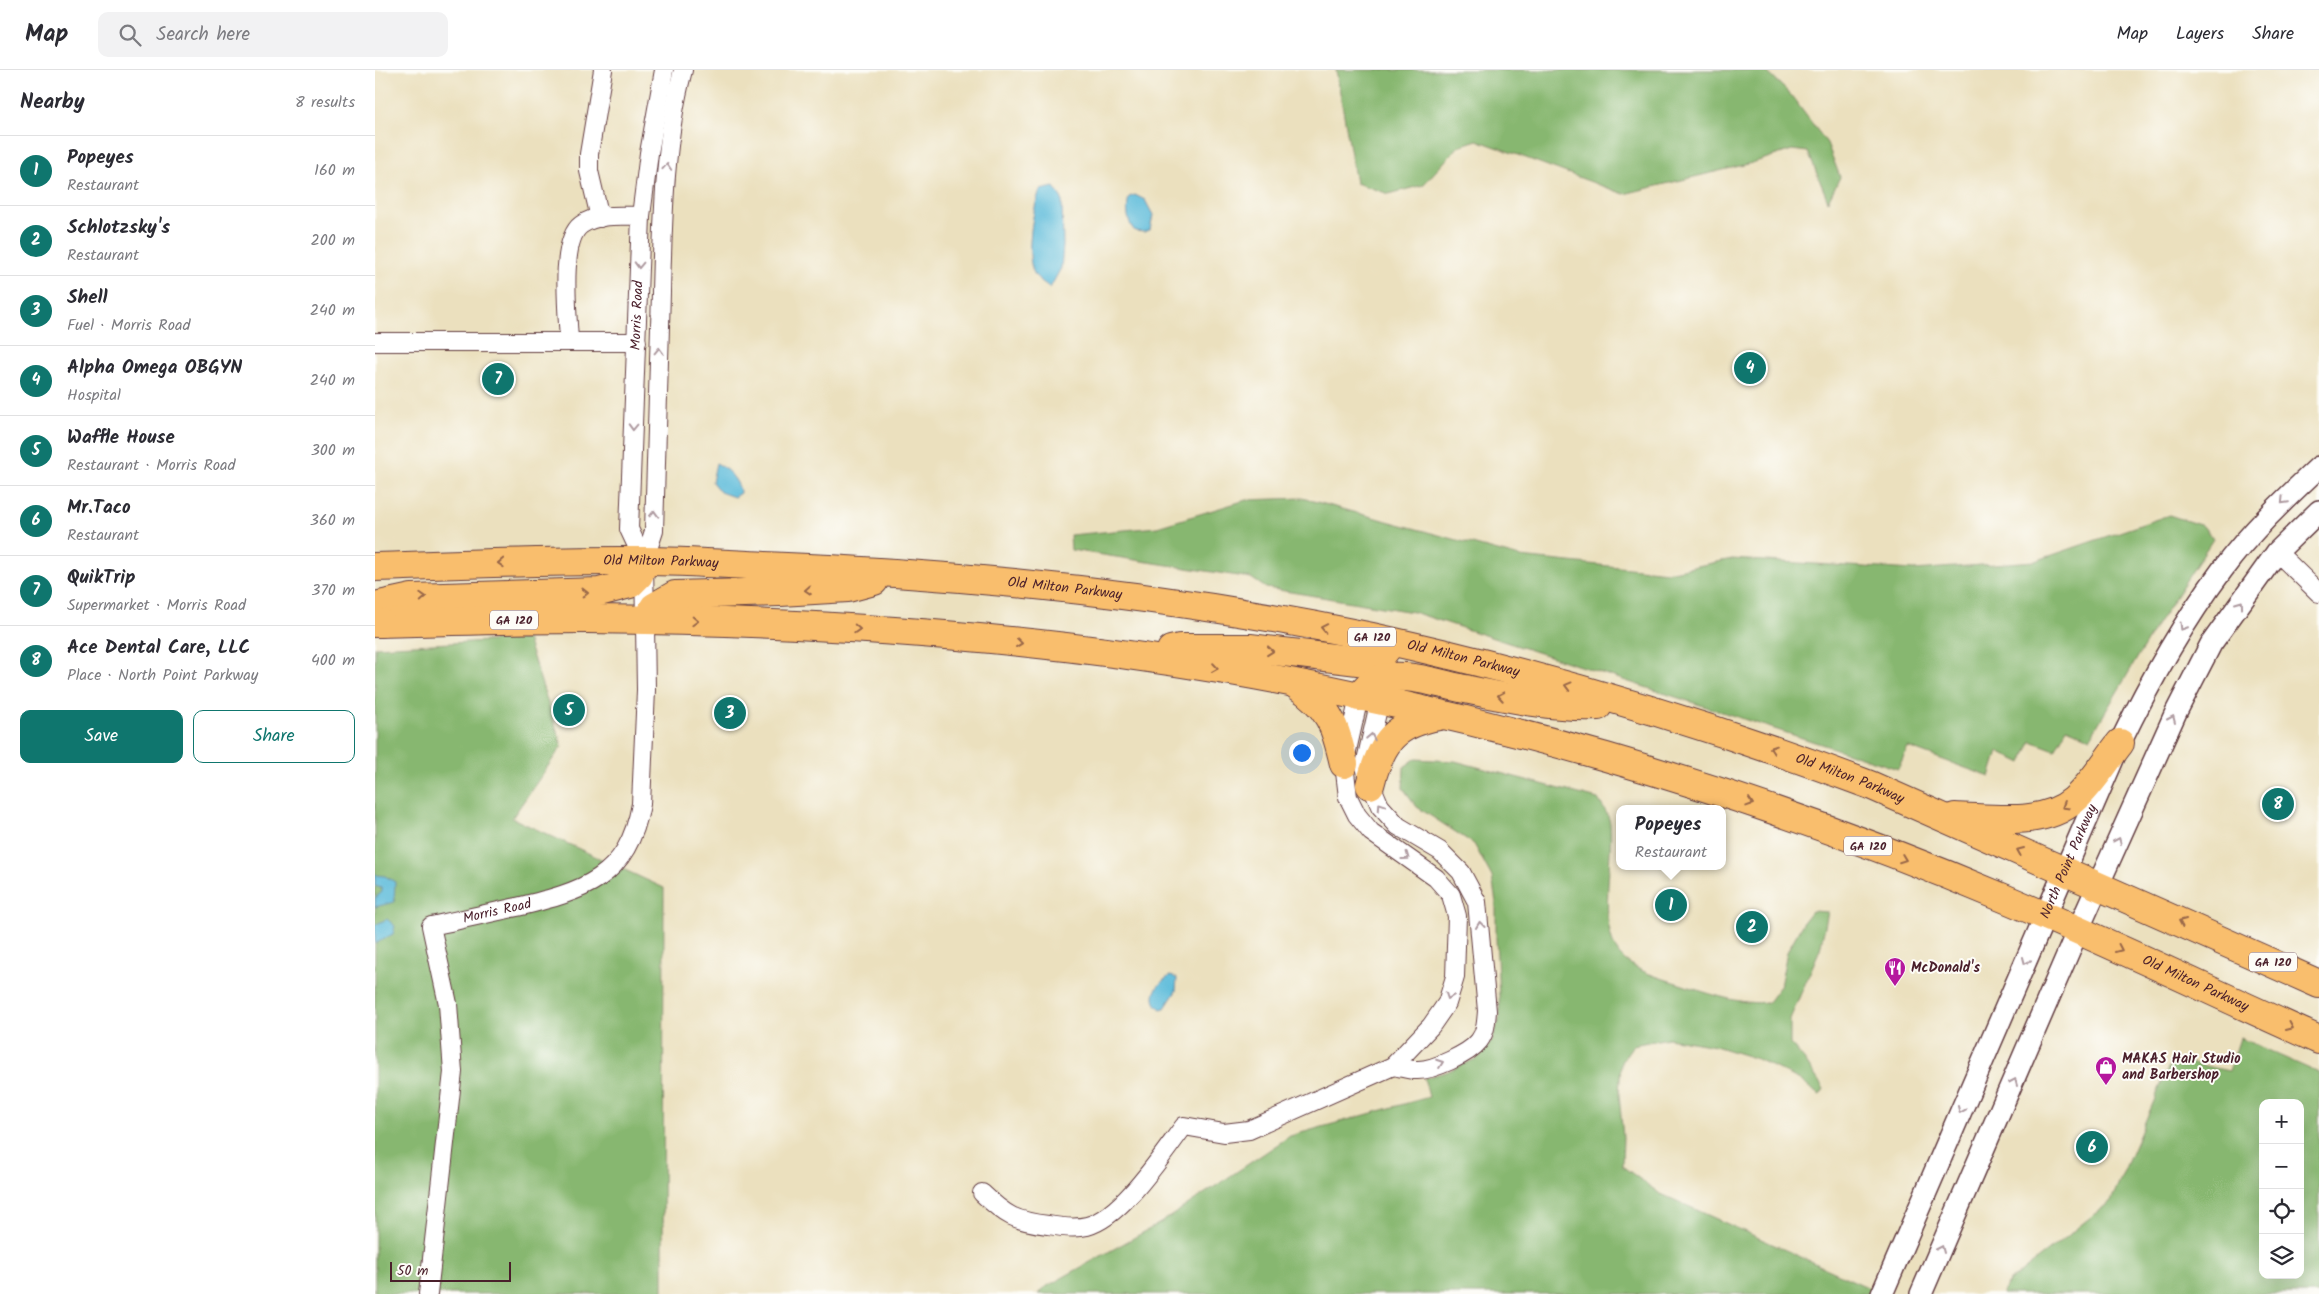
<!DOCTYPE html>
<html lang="en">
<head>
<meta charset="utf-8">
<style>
	:root { --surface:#fff; --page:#f2f2f3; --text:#2b2b33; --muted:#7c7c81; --line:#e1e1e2; --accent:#0f766e }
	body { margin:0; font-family:Kalam,sans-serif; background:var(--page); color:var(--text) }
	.controls { position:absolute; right:15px; bottom:15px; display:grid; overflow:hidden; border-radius:10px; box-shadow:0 5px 20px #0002 }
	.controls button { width:45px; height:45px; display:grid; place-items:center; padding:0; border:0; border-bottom:1px solid var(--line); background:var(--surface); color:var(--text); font:25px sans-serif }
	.scale { position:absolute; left:15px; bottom:12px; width:121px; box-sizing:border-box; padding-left:5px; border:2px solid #4a1f2b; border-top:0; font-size:14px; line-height:18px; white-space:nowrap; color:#4a1f2b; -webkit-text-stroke:4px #fdfcf7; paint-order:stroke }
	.you { position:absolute; left:926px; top:682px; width:18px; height:18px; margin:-12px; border:4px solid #fff; border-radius:50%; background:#1a73e8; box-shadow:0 0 0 8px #1a73e833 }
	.badge { display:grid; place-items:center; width:32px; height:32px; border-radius:50%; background:var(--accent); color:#fff; font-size:16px; font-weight:700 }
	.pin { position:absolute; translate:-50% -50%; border:2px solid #fff; box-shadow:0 1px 5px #0006 }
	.popup { position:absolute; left:1241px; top:735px; width:110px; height:65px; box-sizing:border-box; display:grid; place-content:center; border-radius:10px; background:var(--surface); filter:drop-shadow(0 1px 4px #0005); font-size:16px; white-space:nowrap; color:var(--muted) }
	.popup b { font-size:19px; color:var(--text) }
	.popup::after { content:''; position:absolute; left:50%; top:100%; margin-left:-10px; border:10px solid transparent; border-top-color:var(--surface) }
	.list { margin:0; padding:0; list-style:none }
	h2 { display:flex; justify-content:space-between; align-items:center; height:65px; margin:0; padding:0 20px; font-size:21px }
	h2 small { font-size:16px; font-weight:400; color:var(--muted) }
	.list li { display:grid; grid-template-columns:32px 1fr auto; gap:15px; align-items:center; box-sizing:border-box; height:70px; padding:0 20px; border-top:1px solid var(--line) }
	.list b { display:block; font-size:19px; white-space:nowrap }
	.list p { margin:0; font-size:16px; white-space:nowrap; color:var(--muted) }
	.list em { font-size:16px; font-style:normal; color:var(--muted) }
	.actions { display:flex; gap:10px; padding:15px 20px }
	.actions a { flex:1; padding:11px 0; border:1px solid var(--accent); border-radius:10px; text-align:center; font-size:18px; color:var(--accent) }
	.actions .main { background:var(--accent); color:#fff }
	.icon { flex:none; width:28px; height:28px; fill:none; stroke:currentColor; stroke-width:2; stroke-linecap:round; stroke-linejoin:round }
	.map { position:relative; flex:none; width:1944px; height:1224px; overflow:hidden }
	header { display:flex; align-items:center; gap:30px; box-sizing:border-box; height:70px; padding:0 25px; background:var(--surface); border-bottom:1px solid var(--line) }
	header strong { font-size:24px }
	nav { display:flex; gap:28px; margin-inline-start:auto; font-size:18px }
	.search { width:350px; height:45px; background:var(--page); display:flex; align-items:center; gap:12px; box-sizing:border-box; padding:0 18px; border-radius:10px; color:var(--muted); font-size:19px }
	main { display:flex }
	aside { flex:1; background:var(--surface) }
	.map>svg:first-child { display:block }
	.forest { fill:#87b770; stroke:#686b4e; fill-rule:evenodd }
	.water { fill:#5bbbda; stroke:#526d82 }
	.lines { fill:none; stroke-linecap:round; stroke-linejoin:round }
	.minor-casing { stroke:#623c41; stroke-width:20 }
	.tertiary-casing { stroke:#623c41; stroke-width:24 }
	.trunk-casing { stroke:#623c41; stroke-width:30 }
	.motorway-casing { stroke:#623c41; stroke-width:30 }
	.minor { stroke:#fff; stroke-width:18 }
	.tertiary { stroke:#fff; stroke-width:21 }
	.trunk { stroke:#f9be6d; stroke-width:28 }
	.motorway { stroke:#f9be6d; stroke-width:28 }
	.oneway { stroke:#ae9aa0 }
	.oneway2 { stroke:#996749 }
	.labels { text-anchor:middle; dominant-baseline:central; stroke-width:4; stroke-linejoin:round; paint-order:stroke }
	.shield { fill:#fdfcf7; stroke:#806168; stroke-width:1 }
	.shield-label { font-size:12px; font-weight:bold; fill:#4a1f2b }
	.street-label { font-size:14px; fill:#4a1f2b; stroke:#fdfcf7 }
	.poi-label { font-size:14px; font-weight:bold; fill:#4a1f2b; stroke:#fdfcf7; text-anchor:start }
</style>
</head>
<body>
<header>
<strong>Map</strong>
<div class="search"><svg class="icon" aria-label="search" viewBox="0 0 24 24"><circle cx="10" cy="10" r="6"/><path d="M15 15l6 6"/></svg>Search here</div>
<nav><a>Map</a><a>Layers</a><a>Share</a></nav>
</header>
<main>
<aside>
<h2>Nearby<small>8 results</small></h2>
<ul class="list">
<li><span class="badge">1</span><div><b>Popeyes</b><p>Restaurant</p></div><em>160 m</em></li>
<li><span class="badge">2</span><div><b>Schlotzsky's</b><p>Restaurant</p></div><em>200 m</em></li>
<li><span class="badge">3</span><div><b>Shell</b><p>Fuel · Morris Road</p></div><em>240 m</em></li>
<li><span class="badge">4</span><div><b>Alpha Omega OBGYN</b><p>Hospital</p></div><em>240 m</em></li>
<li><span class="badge">5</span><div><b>Waffle House</b><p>Restaurant · Morris Road</p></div><em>300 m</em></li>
<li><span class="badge">6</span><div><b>Mr.Taco</b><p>Restaurant</p></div><em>360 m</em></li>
<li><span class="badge">7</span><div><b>QuikTrip</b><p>Supermarket · Morris Road</p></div><em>370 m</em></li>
<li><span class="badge">8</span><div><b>Ace Dental Care, LLC</b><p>Place · North Point Parkway</p></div><em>400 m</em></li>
</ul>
<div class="actions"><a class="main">Save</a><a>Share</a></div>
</aside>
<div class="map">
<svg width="1944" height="1224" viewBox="0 0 1944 1224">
	<rect width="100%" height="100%" fill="#fdfcf7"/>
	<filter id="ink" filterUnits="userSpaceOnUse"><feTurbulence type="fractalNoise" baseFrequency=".02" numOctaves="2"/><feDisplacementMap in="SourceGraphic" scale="10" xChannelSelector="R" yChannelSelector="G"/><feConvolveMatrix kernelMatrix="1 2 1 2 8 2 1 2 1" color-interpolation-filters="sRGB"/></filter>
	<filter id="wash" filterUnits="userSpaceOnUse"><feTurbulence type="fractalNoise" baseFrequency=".0096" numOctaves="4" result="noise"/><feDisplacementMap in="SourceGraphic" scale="20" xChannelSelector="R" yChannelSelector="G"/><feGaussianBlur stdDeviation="1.12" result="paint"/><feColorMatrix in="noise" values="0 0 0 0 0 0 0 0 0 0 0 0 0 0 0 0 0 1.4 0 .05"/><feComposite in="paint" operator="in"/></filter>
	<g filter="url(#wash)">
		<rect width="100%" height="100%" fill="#ebe0be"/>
		<path class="forest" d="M961,0H1390L1415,24L1452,73L1465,107L1453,131L1433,82L1417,80L1377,93L1249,124L1102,70L1084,76L1048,115L1014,124L981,113Z
			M927,428L1145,487L1293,502L1357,489L1539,500L1660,491L1794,445L1828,456L1838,469L1780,558L1715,668L1692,658L1680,680L1656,671L1647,693L1623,681L1615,707L1533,677L1523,699L1038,542L891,518L876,508L696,480L695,465L782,457L871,430Z
			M152,569L187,676L137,748L289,818L288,1224H0V577Z
			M1040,689L1080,691L1223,729C1227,736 1234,745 1235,753C1239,787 1222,855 1244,884C1259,902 1287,908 1308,915C1331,923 1370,936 1393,932L1405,916L1412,882L1429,851L1437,841L1453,842L1445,879L1415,949V974L1429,989L1449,1019L1445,1025L1438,1021L1425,1010L1382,989L1340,976L1293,968L1258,975L1246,992L1244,1025L1248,1067L1247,1096L1284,1123L1508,1224H663L667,1219L787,1152L915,1066L1054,1027L1049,1008L1071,1002L1103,988L1117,971L1125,947L1121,868V833L1117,807L1099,774L1042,737L1028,718L1029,697Z
			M1865,968L1944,1003V1224H1627L1635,1211L1736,1131L1797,989L1854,1001ZM1888,1033H1925V1205H1888Z"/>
		<path class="water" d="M679,117L687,129L688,176L686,198L675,218C671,214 663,210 660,205C649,188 658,138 665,120Z
			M760,125L770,130L778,145L775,160L769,162L760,161C752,153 751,138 754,127Z
			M341,393C352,398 365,412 365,423L359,427L345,422L337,412Z
			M0,805L10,806L20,812L19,832L0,837V828L7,822L6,818L0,816Z
			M12,849L20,856L18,864L0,874V855Z
			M795,906L802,908L801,921L790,938L786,939C771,929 783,912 795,906Z"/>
	</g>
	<g filter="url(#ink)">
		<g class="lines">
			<g class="minor-casing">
				<g id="minor">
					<path d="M225,148L214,101V84L228,0"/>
					<path d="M194,271C193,245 184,171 206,155C222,143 247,146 266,146"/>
					<path d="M0,272H262"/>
					<path d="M1902,482L1944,523"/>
					<path id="s1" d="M269,491L254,459L266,146L274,83L289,0"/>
					<path d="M1007,621L990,695L992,705L1005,736L1023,756L1065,781L1086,802L1102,832L1112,941C1111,952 1111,962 1104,971C1094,984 1057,1001 1041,1000C1034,1000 1026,997 1018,996"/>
					<path d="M607,1123C631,1146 640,1151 673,1155C685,1157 700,1159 712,1156C747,1147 787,1085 809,1056L849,1063L874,1060L1018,996L1056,956L1072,933L1080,907L1082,846L1076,825L1061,808L996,762L982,745L973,727L969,694L986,618"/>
					<path id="s2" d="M53,1224L78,1002L73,934L56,856C85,850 113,843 142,837C208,821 253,809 266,734L271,620L269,491L279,461C281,382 284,302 286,222C288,148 289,72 308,0"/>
				</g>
			</g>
			<g class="tertiary-casing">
				<g id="tertiary">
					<path id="s3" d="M1507,1224L1745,673C1774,613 1807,554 1847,500C1875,462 1910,429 1944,397"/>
					<path d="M1546,1224L1703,860L1801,642L1836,574L1902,482L1944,441"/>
				</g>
			</g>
			<g class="trunk-casing">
				<g id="trunk">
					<path id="s4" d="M0,497C89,494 178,490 268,491C308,491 349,494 390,496C593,504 797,525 997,567C1166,604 1333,654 1495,715L1944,914"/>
					<path d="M0,536L37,528L224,522L255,514L264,505L269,491"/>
					<path d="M271,550L279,537L300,525L405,522L473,518L499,511"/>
					<path id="s5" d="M0,553C71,551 141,549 212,549C427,551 645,564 856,601C982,623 1108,652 1231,687C1366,726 1501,774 1631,829C1736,873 1839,923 1944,970"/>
					<path d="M796,580L805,578H875L991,592L1006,586L1017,572"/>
					<path d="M920,614C955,637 960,655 969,694"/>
					<path d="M984,627C990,618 997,610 1008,608C1034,603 1065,614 1090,619C1133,628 1179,638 1223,636"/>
					<path d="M995,715C1006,672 1019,654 1064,646"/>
					<path d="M1580,747C1618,748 1668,757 1699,730C1717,714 1730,692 1745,673"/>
				</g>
			</g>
			<g class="motorway-casing">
				<path id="motorway" d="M0,553H6"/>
			</g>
			<use href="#minor" class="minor"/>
			<use href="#tertiary" class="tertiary"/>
			<use href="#trunk" class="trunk"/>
			<use href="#motorway" class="motorway"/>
		</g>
		<defs><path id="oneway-chevron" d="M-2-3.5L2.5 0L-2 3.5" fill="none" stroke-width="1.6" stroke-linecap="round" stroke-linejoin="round" transform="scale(1.25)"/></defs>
		<g class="oneway">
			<use href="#oneway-chevron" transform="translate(292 97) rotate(-86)"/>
			<use href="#oneway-chevron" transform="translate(264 195) rotate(92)"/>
			<use href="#oneway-chevron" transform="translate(284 281) rotate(-88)"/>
			<use href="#oneway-chevron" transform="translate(258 357) rotate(92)"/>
			<use href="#oneway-chevron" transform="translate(1909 431) rotate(134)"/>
			<use href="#oneway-chevron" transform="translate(279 444) rotate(-88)"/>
			<use href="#oneway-chevron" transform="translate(1865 534) rotate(-54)"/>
			<use href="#oneway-chevron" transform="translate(1808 557) rotate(122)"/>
			<use href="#oneway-chevron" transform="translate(1797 649) rotate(-66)"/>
			<use href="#oneway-chevron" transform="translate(996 667) rotate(-79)"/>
			<use href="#oneway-chevron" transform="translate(1006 736) rotate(-124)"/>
			<use href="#oneway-chevron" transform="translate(1743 771) rotate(-66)"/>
			<use href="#oneway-chevron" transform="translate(1031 787) rotate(36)"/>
			<use href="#oneway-chevron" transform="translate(1105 855) rotate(-96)"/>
			<use href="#oneway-chevron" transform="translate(1651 891) rotate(113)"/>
			<use href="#oneway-chevron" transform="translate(1074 926) rotate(109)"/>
			<use href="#oneway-chevron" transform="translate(1065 993) rotate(-20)"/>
			<use href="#oneway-chevron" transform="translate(1639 1012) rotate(-66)"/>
			<use href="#oneway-chevron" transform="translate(1586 1040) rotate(113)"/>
			<use href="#oneway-chevron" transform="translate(1566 1179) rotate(-66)"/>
		</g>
		<g class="oneway2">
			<use href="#oneway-chevron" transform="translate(126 493) rotate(178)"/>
			<use href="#oneway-chevron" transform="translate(433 520) rotate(176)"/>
			<use href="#oneway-chevron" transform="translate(210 523) rotate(-1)"/>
			<use href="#oneway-chevron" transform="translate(48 527) rotate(-3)"/>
			<use href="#oneway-chevron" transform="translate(320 551) rotate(2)"/>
			<use href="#oneway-chevron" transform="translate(949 558) rotate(-169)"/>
			<use href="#oneway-chevron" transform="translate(482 559) rotate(3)"/>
			<use href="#oneway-chevron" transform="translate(644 573) rotate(7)"/>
			<use href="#oneway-chevron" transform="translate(895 581) rotate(6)"/>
			<use href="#oneway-chevron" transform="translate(840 598) rotate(8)"/>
			<use href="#oneway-chevron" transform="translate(1193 616) rotate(-165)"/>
			<use href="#oneway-chevron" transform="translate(1126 626) rotate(-170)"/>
			<use href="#oneway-chevron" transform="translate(1398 679) rotate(-161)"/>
			<use href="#oneway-chevron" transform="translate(1375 733) rotate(18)"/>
			<use href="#oneway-chevron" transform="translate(1690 736) rotate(149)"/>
			<use href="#oneway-chevron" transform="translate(1645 781) rotate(-157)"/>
			<use href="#oneway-chevron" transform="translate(1528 789) rotate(21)"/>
			<use href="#oneway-chevron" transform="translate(1807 852) rotate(-156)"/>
			<use href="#oneway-chevron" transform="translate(1744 879) rotate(25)"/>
			<use href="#oneway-chevron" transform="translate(1915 957) rotate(24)"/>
		</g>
	</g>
	<defs>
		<g id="restaurant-pin" transform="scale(1.125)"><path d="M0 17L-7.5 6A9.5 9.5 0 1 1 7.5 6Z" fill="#b5179e" stroke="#fdfcf7"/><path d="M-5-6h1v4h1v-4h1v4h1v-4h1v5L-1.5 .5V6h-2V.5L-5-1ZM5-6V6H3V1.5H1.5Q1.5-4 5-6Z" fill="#fff"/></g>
		<g id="shop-pin" transform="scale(1.125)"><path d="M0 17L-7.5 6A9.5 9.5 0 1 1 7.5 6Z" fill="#b5179e" stroke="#fdfcf7"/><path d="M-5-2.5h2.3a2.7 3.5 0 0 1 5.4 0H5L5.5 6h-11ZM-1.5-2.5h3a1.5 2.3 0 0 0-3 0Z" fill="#fff"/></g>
	</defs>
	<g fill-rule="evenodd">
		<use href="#restaurant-pin" x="1520" y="898"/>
		<use href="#shop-pin" x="1731" y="997"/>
	</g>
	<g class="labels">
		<g class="shield">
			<rect x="115" y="540.5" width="48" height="19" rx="4"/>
			<rect x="973" y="557.5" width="48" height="19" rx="4"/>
			<rect x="1469" y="766.5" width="48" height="19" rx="4"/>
			<rect x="1874" y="882.5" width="48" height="19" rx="4"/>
		</g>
		<g class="shield-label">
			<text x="139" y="550">GA 120</text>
			<text x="997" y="567">GA 120</text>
			<text x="1493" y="776">GA 120</text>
			<text x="1898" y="892">GA 120</text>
		</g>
		<g class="street-label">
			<text stroke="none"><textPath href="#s1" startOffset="249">Morris Road</textPath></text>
			<text stroke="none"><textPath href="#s4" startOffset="286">Old Milton Parkway</textPath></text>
			<text stroke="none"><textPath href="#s4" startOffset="691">Old Milton Parkway</textPath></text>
			<text stroke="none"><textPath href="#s4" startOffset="1096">Old Milton Parkway</textPath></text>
			<text stroke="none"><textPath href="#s4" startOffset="1501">Old Milton Parkway</textPath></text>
			<text stroke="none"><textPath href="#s3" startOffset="471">North Point Parkway</textPath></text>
			<text stroke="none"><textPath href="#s2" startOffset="439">Morris Road</textPath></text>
			<text stroke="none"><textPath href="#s5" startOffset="1876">Old Milton Parkway</textPath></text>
		</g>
		<g class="poi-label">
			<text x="1536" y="898">McDonald's</text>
			<text x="1747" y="989">MAKAS Hair Studio<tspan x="1747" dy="16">and Barbershop</tspan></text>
		</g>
	</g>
</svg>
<div class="controls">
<button>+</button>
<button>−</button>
<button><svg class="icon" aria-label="locate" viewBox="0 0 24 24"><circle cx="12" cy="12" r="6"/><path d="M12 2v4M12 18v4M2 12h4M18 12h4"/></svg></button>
<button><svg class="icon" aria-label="layers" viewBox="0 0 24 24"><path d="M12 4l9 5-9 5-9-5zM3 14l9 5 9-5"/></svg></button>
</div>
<div class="scale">50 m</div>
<div class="you"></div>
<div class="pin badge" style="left:1296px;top:835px">1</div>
<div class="popup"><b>Popeyes</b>Restaurant</div>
<div class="pin badge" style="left:1377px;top:857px">2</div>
<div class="pin badge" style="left:355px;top:643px">3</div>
<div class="pin badge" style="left:1375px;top:298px">4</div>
<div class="pin badge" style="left:194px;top:640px">5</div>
<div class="pin badge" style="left:1717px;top:1077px">6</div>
<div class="pin badge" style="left:123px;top:309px">7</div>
<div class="pin badge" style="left:1903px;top:734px">8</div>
</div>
</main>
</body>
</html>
